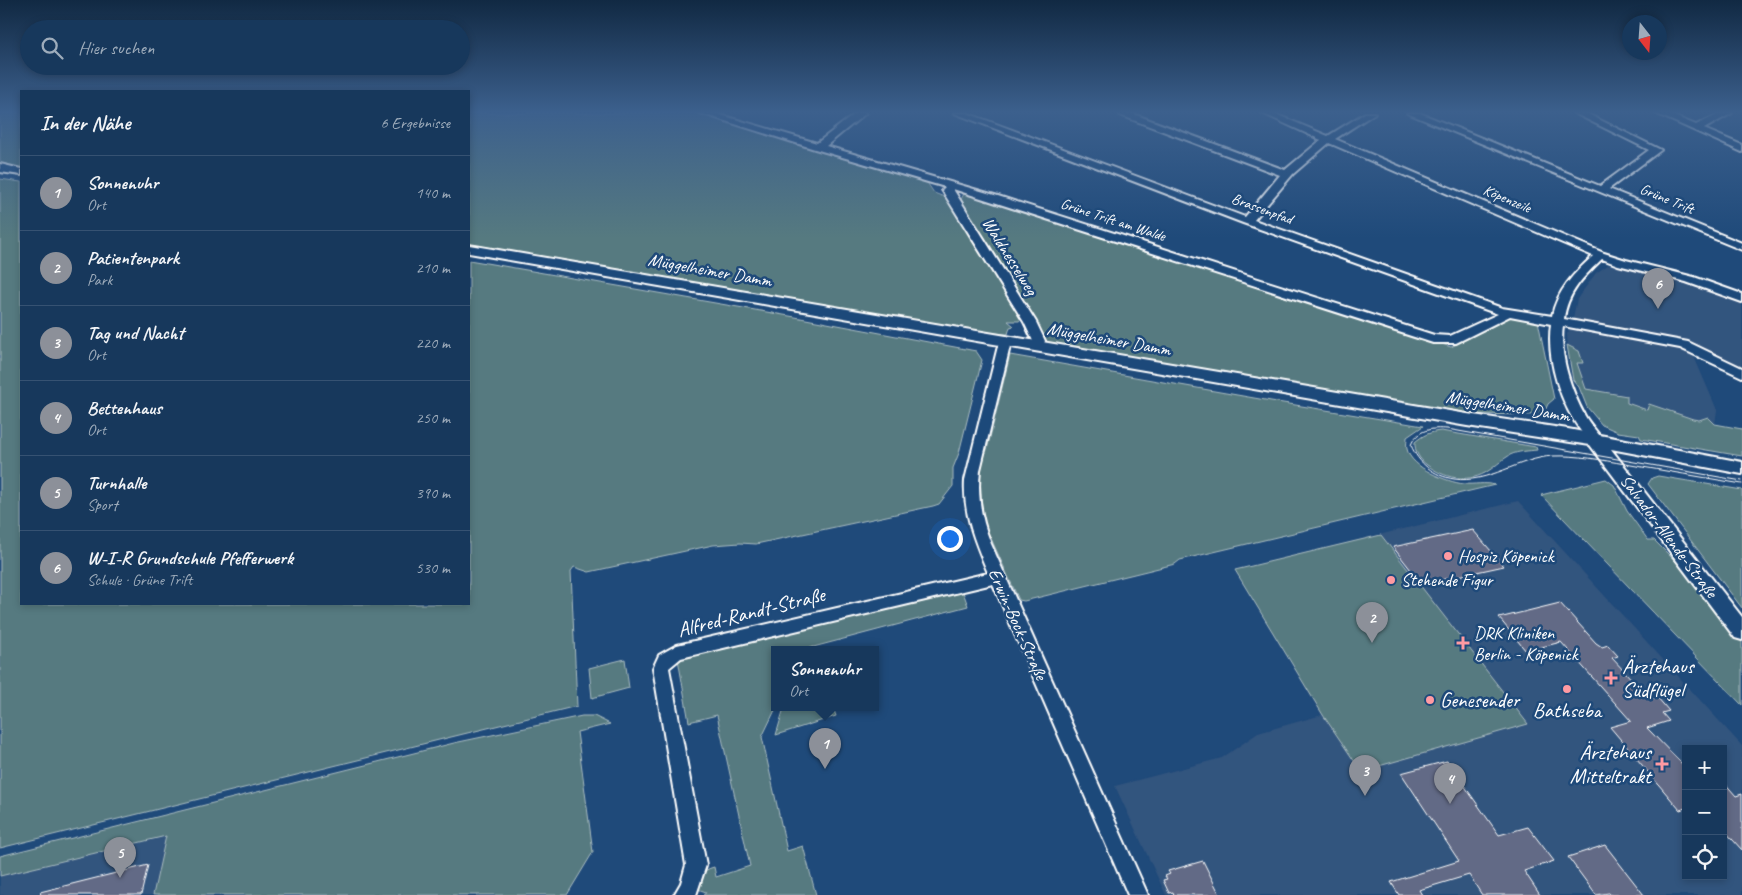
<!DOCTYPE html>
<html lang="de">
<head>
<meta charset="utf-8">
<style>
	:root { --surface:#17385c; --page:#244365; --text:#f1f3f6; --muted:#9eacbb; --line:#365272; --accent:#8c9099 }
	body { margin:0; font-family:Caveat,sans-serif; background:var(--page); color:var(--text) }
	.controls { position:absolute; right:15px; bottom:15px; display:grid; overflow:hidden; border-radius:0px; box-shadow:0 2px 8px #0003 }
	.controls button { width:45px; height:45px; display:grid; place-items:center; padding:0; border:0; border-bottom:1px solid var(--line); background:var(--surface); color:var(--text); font:25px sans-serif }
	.compass { position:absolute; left:1622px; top:15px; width:45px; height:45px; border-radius:50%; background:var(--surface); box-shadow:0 2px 8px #0003; rotate:163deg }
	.you { position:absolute; left:949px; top:538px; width:18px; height:18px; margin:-12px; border:4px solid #fff; border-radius:50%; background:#1a73e8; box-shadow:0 0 0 8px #1a73e833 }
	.badge { display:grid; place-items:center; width:32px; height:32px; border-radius:50%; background:var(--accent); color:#fff; font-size:16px; font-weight:700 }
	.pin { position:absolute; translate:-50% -41px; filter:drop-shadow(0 1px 2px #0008) }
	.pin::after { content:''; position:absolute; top:26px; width:18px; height:15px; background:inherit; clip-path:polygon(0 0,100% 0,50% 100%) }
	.popup { position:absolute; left:771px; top:646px; width:108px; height:65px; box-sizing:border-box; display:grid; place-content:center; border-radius:0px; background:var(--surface); filter:drop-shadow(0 1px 4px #0005); font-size:16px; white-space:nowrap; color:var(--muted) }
	.popup b { font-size:19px; color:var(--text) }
	.popup::after { content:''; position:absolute; left:50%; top:100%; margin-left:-10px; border:10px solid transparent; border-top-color:var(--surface) }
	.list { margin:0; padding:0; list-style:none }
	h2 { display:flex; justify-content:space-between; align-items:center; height:65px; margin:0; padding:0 20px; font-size:21px }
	h2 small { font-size:16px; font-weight:400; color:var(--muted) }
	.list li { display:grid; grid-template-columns:32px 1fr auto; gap:15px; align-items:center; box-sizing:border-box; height:75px; padding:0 20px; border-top:1px solid var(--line) }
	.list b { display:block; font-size:19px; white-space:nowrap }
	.list p { margin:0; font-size:16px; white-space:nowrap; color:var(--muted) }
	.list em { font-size:16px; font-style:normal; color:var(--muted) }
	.icon { flex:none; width:28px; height:28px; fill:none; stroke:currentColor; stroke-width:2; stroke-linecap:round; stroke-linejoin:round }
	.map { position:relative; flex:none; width:1742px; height:895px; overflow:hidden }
	.search { position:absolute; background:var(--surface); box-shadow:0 2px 8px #0003; left:20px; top:20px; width:450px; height:55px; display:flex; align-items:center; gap:12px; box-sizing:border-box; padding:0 18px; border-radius:28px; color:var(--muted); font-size:19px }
	.panel { position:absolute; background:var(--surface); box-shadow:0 2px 8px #0003; left:20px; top:90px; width:450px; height:515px; border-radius:0px }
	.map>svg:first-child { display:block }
	.built { fill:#33547e; fill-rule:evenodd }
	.green { fill:#567a80; stroke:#aabcc0 }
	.building { fill:#626a86; stroke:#fff }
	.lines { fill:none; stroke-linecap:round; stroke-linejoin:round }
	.minor-casing { stroke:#fff; stroke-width:4 }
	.major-casing { stroke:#fff; stroke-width:4 }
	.minor { fill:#1f4a7a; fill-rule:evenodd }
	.major { fill:#1f4a7a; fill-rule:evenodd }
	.tram { stroke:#fff; stroke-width:1 }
	.poi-dot { fill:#ff9aa2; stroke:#1f4a7a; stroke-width:2 }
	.labels { text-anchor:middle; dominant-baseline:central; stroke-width:5; stroke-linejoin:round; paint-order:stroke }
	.far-street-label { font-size:15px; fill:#fff; stroke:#1f4a7a }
	.street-label { font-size:18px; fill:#fff; stroke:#1f4a7a }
	.poi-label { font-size:18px; fill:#fff; stroke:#1f4a7a; text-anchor:start }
	.near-street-label { font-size:21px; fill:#fff; stroke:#1f4a7a }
	.near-poi-label { font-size:21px; fill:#fff; stroke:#1f4a7a; text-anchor:start }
</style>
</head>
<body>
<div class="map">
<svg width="1742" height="895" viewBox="0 0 1742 895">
	<rect width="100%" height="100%" fill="#1f4a7a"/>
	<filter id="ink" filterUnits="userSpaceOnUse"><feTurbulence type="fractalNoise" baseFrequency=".02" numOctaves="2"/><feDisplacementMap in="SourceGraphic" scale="10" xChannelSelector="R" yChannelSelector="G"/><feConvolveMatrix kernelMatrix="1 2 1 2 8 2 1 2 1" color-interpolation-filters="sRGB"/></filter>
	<g filter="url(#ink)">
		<path class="built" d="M1608,265L1618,266L1698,284L1742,301V368L1677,339L1574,319L1573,318L1577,299L1596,273Z
			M1570,329H1578L1672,344L1692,352L1717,410L1715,424L1584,402L1579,387L1573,380L1569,362L1567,334Z
			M1518,501L1742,746V895H1166L1115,786L1222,758L1258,733L1322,715L1235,570ZM1686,749H1723V876H1686Z
			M167,836L153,895H0V876Z"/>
		<path class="green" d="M0,113H21V168L0,164Z
			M469,113H697L926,181L934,193L947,198L1023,318L1019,321H1008L1014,326L1010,327L1008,334L993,333L469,244Z
			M0,179L21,182V604H469V260L795,317L976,351L982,360L959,453L953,468V486L939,504L933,506L756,544L740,543L713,545L589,572L574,567L571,571L577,706L0,848Z
			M965,192L1451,347L1513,316L1538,321L1554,399L1548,404L1543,415L1464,414L1048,343L1024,303L959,203Z
			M1567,345L1579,351L1583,363H1577L1586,389L1627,396V403L1647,410L1649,404L1693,419L1699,420L1708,417L1715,424L1742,429V456L1641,439L1639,435L1618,432L1602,425L1587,407L1579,387L1573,380Z
			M1010,355L1271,401L1423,426L1407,437C1407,440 1406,445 1407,449C1411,468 1447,482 1464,484C1475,485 1484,482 1495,485L1180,560L1175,564L1024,601L1019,600L978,510L975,476L987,450Z
			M1441,431L1536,447L1537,450C1529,451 1518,451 1510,455C1501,460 1494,468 1485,473C1466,483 1444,478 1427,465C1420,460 1414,451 1415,442C1423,435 1430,432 1441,431Z
			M1658,476L1742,490V608L1648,484L1652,478Z
			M1606,479L1614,485L1627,511L1648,540H1654L1679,565L1742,640V705L1541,495Z
			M1381,535L1528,724L1361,771L1323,715L1235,570Z
			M963,592L968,606L802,650H775L776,708L762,737L787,851L803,846L816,895H704L706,892L695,888C699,877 702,870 714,867L716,877L750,866L717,715L689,722L678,659Z
			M625,659L629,688L592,698L589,668Z
			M784,708H833L836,716L776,735Z
			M582,716H594L610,724L577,732L593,852L567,895H153L166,836L0,876V856L454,743Z"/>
		<path class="building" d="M1473,530L1504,566L1422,584L1393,547Z
			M1560,603L1596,643L1602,647L1608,645L1618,656L1612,658L1650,699L1657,697L1669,711L1662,713L1669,721L1647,728L1686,768V808L1680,810L1610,727L1631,721L1561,642L1526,651L1499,618Z
			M1447,761L1499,835L1528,827L1554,861L1524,871L1540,895H1482L1469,875L1419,890L1422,895H1399L1391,882L1459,861L1401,773Z
			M1723,781L1736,796L1742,794V850L1723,829Z
			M1605,845L1644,895H1611L1609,893L1596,895L1568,857Z
			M1203,861L1220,895H1174L1173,892L1169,893L1163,880L1167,879L1165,876L1170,874L1168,871Z
			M148,865L141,895H41L40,892Z"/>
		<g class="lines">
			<g class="minor-casing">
				<path id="minor" d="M700,113H714L817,143L856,113H866L826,146L998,196L1434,335L1450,336L1498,314L1243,223L954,113H967L1245,217L1280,175L1120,115L1119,113H1131L1285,170L1321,140L1262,113H1273L1328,136L1365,113H1375L1335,139L1604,253L1626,260L1694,277L1742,294V302L1686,282L1618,265L1602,259C1584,276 1567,293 1564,319L1688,342L1742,368V377L1680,348L1563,326C1559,356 1571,390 1585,416C1590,425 1598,432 1603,441L1601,445C1591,447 1589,441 1583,434C1561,405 1546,361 1551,324L1510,316L1456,343H1433L953,189L1036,322L1045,341L1041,350L1037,351L1031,347L1033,341L1024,322L942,190L945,187L815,149ZM1329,143L1593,256C1574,273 1557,291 1552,316L1502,308L1254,220L1293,174Z
					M1407,113H1420L1600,186L1649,150L1574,113H1586L1661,150L1609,189L1742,243V250Z
					M1655,113H1667L1696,125L1721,113H1732L1704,129L1742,145V152Z
					M1005,338L1011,342L980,470C977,496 981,519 991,544L1148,895H1128L993,584L681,658L669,668L706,865L696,895H674L681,883L686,865L653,668L659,655L677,645L988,573C975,542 963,514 965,480L999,342Z"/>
			</g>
			<g class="major-casing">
				<path id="major" d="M0,164L21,169V175L0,172Z
					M469,245L1467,414L1568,429L1742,462V474L1611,449L1742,617V640L1735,638L1590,445L1467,426L469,253Z"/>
			</g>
			<use href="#minor" class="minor"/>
			<use href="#major" class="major"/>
			<path class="tram" d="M1742,481L1447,429C1432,428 1417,429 1411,445C1418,463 1434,476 1454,479C1488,484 1519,458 1553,456C1577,455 1602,460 1625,464C1664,471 1703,477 1742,484"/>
		</g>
	</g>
	<linearGradient id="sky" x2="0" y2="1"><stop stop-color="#112943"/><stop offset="0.47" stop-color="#3c608d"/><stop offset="1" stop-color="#3c608d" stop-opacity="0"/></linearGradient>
	<rect width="1742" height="238" fill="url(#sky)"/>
	<g class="poi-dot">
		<circle cx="1448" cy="556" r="5"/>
		<circle cx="1391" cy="580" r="5"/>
		<path d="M1460.5 635.5h5v5h5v5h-5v5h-5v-5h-5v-5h5z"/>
		<path d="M1608.5 670.5h5v5h5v5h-5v5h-5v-5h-5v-5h5z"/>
		<circle cx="1567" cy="689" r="5"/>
		<circle cx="1430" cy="700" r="5"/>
		<path d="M1659.5 756.5h5v5h5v5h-5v5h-5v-5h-5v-5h5z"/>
	</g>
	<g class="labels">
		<g class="far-street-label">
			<text transform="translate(1507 199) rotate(23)">Köpenzeile</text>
			<text transform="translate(1667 199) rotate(22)">Grüne Trift</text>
			<text transform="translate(1262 209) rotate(20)">Brassenpfad</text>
			<text transform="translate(1113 220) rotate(18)">Grüne Trift am Walde</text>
		</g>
		<g class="street-label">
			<text transform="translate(1010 256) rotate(58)">Waldnesselweg</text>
			<text transform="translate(710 270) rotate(10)">Müggelheimer Damm</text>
			<text transform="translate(1109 339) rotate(10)">Müggelheimer Damm</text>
			<text transform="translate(1508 406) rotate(9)">Müggelheimer Damm</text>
			<text transform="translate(1669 536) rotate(53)">Salvador-Allende-Straße</text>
			<text transform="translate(1018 624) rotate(66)">Erwin-Bock-Straße</text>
		</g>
		<g class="poi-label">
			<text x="1458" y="556">Hospiz Köpenick</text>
			<text x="1401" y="580">Stehende Figur</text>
			<text x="1474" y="633">DRK Kliniken<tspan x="1474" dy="21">Berlin - Köpenick</tspan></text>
		</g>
		<g class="near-street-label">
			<text transform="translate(751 612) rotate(-14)">Alfred-Randt-Straße</text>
		</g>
		<g class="near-poi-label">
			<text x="1622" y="666">Ärztehaus<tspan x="1622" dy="24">Südflügel</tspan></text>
			<text x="1440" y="700">Genesender</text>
			<text x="1567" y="710" text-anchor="middle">Bathseba</text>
			<text x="1651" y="752" text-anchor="end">Ärztehaus<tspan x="1651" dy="24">Mitteltrakt</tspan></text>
		</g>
	</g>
</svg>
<div class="controls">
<button>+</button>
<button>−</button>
<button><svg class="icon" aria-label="locate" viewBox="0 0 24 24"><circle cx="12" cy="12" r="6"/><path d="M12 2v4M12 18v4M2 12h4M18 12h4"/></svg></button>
</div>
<svg class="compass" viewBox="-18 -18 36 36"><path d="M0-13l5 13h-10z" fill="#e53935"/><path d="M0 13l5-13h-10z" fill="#9eacbb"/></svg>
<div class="you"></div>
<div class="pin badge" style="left:825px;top:769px">1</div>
<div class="popup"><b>Sonnenuhr</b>Ort</div>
<div class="pin badge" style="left:1372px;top:643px">2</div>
<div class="pin badge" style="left:1365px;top:796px">3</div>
<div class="pin badge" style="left:1450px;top:804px">4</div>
<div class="pin badge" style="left:120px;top:878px">5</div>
<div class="pin badge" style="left:1658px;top:309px">6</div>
<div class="search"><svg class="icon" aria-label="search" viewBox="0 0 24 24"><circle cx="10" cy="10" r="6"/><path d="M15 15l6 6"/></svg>Hier suchen</div>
<section class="panel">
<h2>In der Nähe<small>6 Ergebnisse</small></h2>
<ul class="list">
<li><span class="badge">1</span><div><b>Sonnenuhr</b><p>Ort</p></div><em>140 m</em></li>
<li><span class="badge">2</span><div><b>Patientenpark</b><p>Park</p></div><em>210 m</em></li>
<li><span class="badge">3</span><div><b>Tag und Nacht</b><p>Ort</p></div><em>220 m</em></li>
<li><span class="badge">4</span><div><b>Bettenhaus</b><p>Ort</p></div><em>250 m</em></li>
<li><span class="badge">5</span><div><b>Turnhalle</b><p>Sport</p></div><em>390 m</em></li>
<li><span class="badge">6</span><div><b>W-I-R Grundschule Pfefferwerk</b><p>Schule · Grüne Trift</p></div><em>530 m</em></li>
</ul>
</section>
</div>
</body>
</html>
